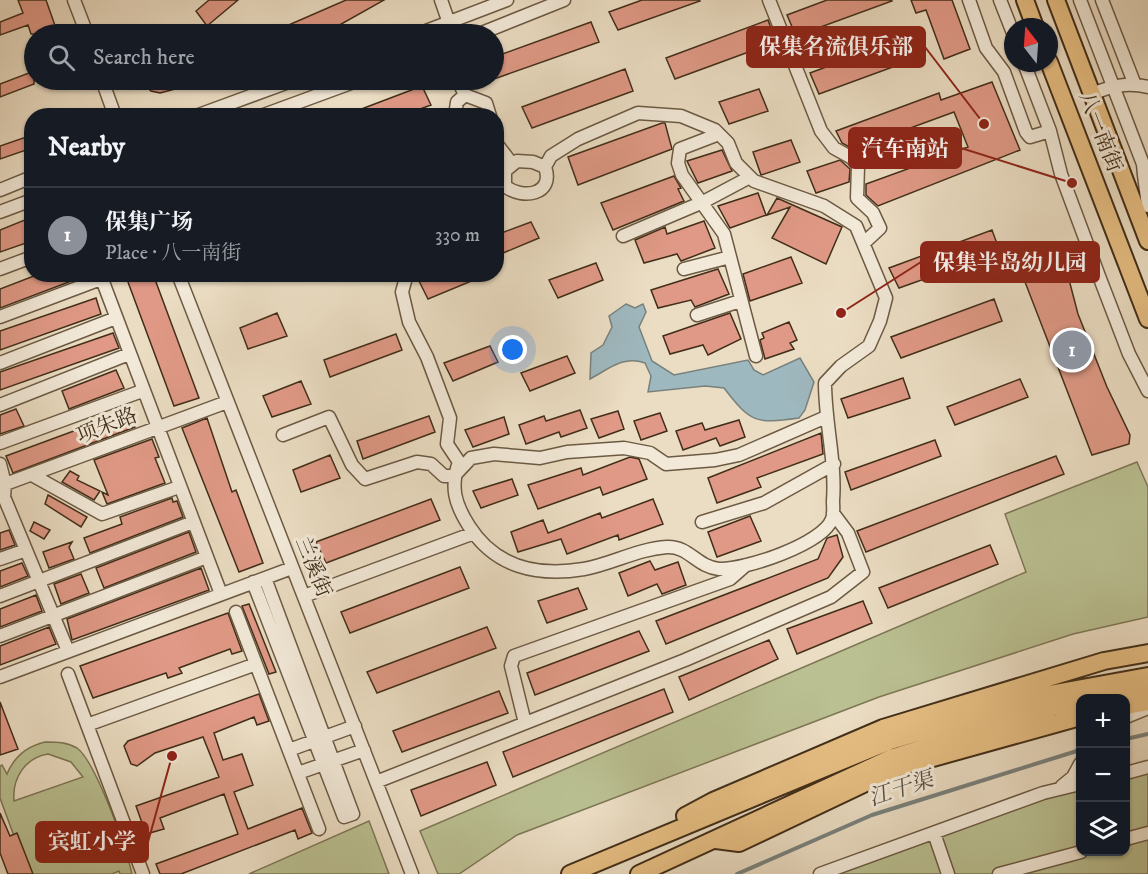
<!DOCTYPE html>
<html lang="en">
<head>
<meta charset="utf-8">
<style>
	:root { --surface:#171b24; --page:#242831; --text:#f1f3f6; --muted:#9ea1a6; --line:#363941; --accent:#8c9099 }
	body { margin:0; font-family:"IM FELL DW Pica","Noto Serif SC",serif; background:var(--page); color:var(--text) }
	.controls { position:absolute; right:18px; bottom:18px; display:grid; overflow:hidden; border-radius:12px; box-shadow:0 2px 4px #0004 }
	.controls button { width:54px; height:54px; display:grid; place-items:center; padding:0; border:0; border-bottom:2px solid var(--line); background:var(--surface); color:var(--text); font:30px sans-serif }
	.compass { position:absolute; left:1004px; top:18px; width:54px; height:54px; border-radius:50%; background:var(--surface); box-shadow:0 2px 4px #0004; rotate:343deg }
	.you { position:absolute; left:513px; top:350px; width:21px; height:21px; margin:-15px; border:4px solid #fff; border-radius:50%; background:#1a73e8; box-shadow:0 0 0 9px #1a73e833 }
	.badge { display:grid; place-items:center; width:39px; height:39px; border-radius:50%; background:var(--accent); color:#fff; font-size:20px; font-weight:700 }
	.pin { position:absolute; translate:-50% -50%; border:3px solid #fff; box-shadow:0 2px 6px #0006 }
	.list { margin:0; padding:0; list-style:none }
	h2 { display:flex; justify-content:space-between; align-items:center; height:78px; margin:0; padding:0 24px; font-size:26px }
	h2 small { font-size:20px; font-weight:400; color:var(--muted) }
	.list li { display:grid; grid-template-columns:39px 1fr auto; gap:18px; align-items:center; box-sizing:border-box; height:96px; padding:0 24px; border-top:2px solid var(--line) }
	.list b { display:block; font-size:22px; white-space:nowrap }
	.list p { margin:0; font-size:20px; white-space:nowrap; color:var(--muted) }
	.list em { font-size:20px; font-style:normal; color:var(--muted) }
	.icon { flex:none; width:33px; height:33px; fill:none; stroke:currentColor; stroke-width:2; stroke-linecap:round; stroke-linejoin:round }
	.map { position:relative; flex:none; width:1148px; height:874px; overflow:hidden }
	.search { position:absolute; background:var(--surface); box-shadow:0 2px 4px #0004; left:24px; top:24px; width:480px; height:66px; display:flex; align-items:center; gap:15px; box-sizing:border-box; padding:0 21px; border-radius:33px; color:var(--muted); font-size:22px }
	.panel { position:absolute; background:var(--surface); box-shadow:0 2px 4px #0004; left:24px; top:108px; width:480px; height:174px; border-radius:24px }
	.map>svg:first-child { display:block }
	.green { fill:#bac092; stroke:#7e7756; stroke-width:1.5; fill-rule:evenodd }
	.water { fill:#9eb8bf; stroke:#79817d; stroke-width:1.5 }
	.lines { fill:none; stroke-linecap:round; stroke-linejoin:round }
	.stream { stroke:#79817d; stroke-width:4 }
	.building { fill:#e09986; stroke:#412e19; stroke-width:1.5 }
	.minor-casing { stroke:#6c5a44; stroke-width:15 }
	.major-casing { stroke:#412e19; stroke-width:20 }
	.minor { stroke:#f2e9d8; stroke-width:12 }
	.major { stroke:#e6be82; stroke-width:16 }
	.labels { text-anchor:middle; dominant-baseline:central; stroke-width:6; stroke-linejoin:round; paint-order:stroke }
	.street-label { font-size:21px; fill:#412e19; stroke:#f2e9d8 }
	.water-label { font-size:22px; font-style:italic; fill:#585042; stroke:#f2e9d8 }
	.leader { fill:none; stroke:#8f2418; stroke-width:2 }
	.callout-dot { fill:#8f2418; stroke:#f2e9d8; stroke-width:2 }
	.callout { fill:#8f2418; stroke:#8f2418; stroke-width:2 }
	.callout-label { font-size:22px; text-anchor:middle; font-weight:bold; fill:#fff }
</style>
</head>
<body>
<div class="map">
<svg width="1148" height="874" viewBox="0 0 1148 874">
	<rect width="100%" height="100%" fill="#ebddc3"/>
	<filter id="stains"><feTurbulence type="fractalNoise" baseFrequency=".00333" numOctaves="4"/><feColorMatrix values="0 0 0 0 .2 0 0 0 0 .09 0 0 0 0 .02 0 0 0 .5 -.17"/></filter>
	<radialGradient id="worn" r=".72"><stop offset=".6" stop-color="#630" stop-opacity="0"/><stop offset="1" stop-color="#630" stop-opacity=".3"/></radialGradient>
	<path class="green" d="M1137,462L1148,487V617L1073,634L879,697L517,835L459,874H438L420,831L1026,572L1005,514Z
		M45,742C57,742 67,742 77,748C96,762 126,848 132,874H120L119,871L112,874H28L0,798V766L2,765L7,774C14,757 28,746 45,742ZM48,754L71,762L83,777L14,801C12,778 25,758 48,754Z
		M1148,773V874H835L1054,796L1080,790V852H1126V779Z
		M369,821L389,874H249Z"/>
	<path class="water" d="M626,304L635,308L643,304L646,312L639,327L652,361L674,375L748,360L754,370L763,375L800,358L814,382L805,410L799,418C755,424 751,423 724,388L705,386L648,392L651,376L645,363C623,355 609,369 590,379L591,353L603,345L612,327L609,316Z"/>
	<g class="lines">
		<path class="stream" d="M1126,739L1148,734
			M737,874L872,815L1080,750"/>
	</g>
	<path class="building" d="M18,0H46L58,34H31L28,25L0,35V22L23,13Z
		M209,0H238L207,26L196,11Z
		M346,0H384L336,27L314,34H268Z
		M642,0H699L700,1L618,30L609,12Z
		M827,0H891L892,1L796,36L787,15Z
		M911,0H952L970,49L944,59L926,10L916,13Z
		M768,20L776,42L675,79L666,58Z
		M591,22L599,42L494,79V57Z
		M912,35L920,57L819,94L810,73Z
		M625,69L633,91L532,128L522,107Z
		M34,71V84L0,97V84Z
		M140,80H206V81L160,93L151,91Z
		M992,82L1020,150L878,206L866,195V184L968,147L954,112L853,149L842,143L836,131L939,93L941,100Z
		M422,86L431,105L401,116H343Z
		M759,89L768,111L729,124L719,102Z
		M662,123H665L672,149L578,185L568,157Z
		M32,135V148L0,159V146Z
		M791,140L800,162L761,175L753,152Z
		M722,150L732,171L698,183L687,161Z
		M840,160L850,169L849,182L816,193L807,171Z
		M674,176L681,188L678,189L684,201L613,230L601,203Z
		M758,193L766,215L730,228L718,206Z
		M777,198L842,227L826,264L772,238L790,207L767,215Z
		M32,217V241L0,252V230Z
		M704,221L715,248L681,261L677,254L644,263L635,240L665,227L667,234Z
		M531,222L539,238L496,256V235Z
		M992,230L1000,252L899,288L889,268Z
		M791,257L802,283L750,301L743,274Z
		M596,263L603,280L558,298L549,280Z
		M718,269L729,294L695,307L691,300L658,308L651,290Z
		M1067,272L1078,314L1107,387L1130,435L1129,444L1092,455L1025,282L1047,274Z
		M39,274H90L0,308V289Z
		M125,274H153L199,398L174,406Z
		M437,274H486V275L428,299L419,281Z
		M96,298L101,314L0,350V331Z
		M994,299L1002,321L901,358L891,337Z
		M277,313L287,336L248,349L240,328Z
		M730,313L741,339L708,355L703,345L670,354L663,336Z
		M789,322L797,340L790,343L794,349L765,359L760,340L764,338L762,333Z
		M113,333L119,348L0,390V372Z
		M396,334L402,350L330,377L324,360Z
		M490,346L498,362L453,381L444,363Z
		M567,356L575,373L530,391L521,373Z
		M116,370L124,388L69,409L62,391Z
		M903,378L910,398L848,418L841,399Z
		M1020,379L1028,397L955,425L947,407Z
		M301,381L311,404L272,417L263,396Z
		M16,409L24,426L0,434V415Z
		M580,410L587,428L561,437L559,432L526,444L519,425L544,416L546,421Z
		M128,411L135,427L13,473L6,456Z
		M618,411L624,429L599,438L591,419Z
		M660,413L667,431L641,440L634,421Z
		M429,416L435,432L363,459L357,441Z
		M504,417L509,434L473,447L465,430Z
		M207,418L232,492L236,490L263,563L239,572L182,428Z
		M739,420L745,437L720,446L716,438L683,450L676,431L702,423L705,430Z
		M821,433L823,454L757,478L761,487L717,503L708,478Z
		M152,439L159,457L155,458L165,483L107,504L102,492L108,495L94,460Z
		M935,440L941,456L851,490L845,472Z
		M330,455L340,478L301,492L293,470Z
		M1056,456L1064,474L866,552L857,531Z
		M630,457L639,459L647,479L603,495L600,487L538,509L528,485L581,468L583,475Z
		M70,471L79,476L77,480L100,491L94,500L62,482Z
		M512,479L518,495L481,508L473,491Z
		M48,495L87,517L81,527L45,504Z
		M172,498L173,502L177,501L183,517L90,553L84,538L122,524L120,517Z
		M431,499L440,520L326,563L316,542Z
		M653,499L663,524L619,540L618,535L567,554L561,539L518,552L511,532L543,520L548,533L600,513L602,518Z
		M750,516L761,541L717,557L708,532Z
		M34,522L50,530L44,539L30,531Z
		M9,530L15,545L0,550V533Z
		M189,532L196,552L104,588L96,568Z
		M837,535L843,557L828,578L666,644L656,621L818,559L827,538Z
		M72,542L69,547L74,559L49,568L43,552Z
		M990,545L998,564L888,608L879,588Z
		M650,561L655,570L678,562L686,585L662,594L657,584L628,596L619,573Z
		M22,563L28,576L0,587V571Z
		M460,567L469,588L350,633L341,612Z
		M201,568L209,590L72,640L67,619Z
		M81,574L89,593L61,604L54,584Z
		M578,588L587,609L547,623L538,601Z
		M36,595L42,611L0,627V609Z
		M863,601L872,623L797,654L787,629Z
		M249,604L276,672L269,674L242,606Z
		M228,613L242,651L232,654L230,649L179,668L182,673L168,678L166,673L93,698L80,666Z
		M49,627L56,644L0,665V646Z
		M487,627L496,648L377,693L367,672Z
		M639,631L649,651L535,695L527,673Z
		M769,640L778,659L689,700L679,677Z
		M664,689L673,712L513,777L503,752Z
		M499,691L508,713L402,752L393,731Z
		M259,694L269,721L257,725L254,717L214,733L223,760L242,754L253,785L234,792L248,829L302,808L312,833L298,839L295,830L181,874H160L156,864L238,834L224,794L160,818L164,829L146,834L136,806L219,777L203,737L155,753L137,766L131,764L124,746L128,741Z
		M0,702L18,749L0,755Z
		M487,762L496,785L421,816L411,790Z
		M0,813L10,836L17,833L33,874H8L0,853Z"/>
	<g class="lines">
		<g class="minor-casing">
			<path id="minor" d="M74,0L87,34
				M441,0L449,23
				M769,0L821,131L834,148L852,158L858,166L857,198L873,213L880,228L865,242
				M969,0L986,48L1004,72L1026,132L1030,137L1050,131
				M1000,0L1013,33
				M1080,0L1143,164L1144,175
				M1102,0L1135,85
				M418,34L507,0
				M479,34L564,0
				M1024,63L1050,131L1061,174L1099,276L1129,354L1148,391
				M102,80L115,116
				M458,80L465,95
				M1092,94C1111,86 1127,82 1148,87
				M196,116L294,80
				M261,116L359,80
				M455,116L457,102L465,95L486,103L490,116
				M719,134L680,149L678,163L682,175L724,234L756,356
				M496,143L512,164
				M1148,170L1144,175L1148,206
				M0,190L32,177
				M0,212L32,200
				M623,236L703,202L750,177
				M0,269L32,257
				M684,269L730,257
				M100,274L221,594
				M178,274L412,874
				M407,274L402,292L409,322L427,357L450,418L447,444L459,462C450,487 455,504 469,526C495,567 537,577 584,569C612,564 637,549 667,547C689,546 697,567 719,569C745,570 823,544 832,519C834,514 833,506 833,501C836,461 825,423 825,383L841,366L869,346L880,321L886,298L856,226L824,206L754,181L736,163L728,143L715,130L681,116L638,113L578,139L551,156L545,167C555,195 522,200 505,186V171L517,161L533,162L545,167
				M697,315L740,301
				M0,317L101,279
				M0,363L116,318
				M0,405L129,354
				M283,435L329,417L352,465L365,479L417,462L431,464L444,476H454L471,458L494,454L540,458L567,452L624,448L650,453L666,464L715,460L739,455L826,417
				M0,443L142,391
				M0,464L5,484L4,497L68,651
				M32,475L102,514L179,487
				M0,486L227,402
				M702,522L764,503L834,464
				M0,559L26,550
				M253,582L344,817L353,814L265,578
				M0,596L193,522
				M304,596L474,533
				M236,612L319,829
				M0,636L207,557
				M68,674L143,874
				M0,677L292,568
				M1126,717L1148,708
				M525,723L511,666L514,656L730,579L746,565
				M87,725L256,664
				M289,750L355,726
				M298,773L364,750
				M1126,773L1148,767
				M376,782L685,660L831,597L863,572L848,533L833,513
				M1062,786L1073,777L1080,764
				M934,833L948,874
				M1126,839L1148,833
				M820,874L1043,793L1080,784
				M999,874L1081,852"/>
		</g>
		<g class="major-casing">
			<path id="major" d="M1025,0L1035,27
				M1056,0L1148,241
				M1049,62L1148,319
				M1099,698L1148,688
				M1126,706L1148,702
				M685,816L713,801L883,728L1104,661L1148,653
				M716,840L739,843L897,768L1080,717
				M570,874L890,741L1049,694L1148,676
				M639,874L891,758L1052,708L1080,702"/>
		</g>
		<use href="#minor" class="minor"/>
		<use href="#major" class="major"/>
	</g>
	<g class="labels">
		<g class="street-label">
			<text transform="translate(1100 132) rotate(69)">八一南街</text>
			<text transform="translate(107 426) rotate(-21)">项朱路</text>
			<text transform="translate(313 567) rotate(68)">兰溪街</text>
		</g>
		<g class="water-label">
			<text transform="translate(901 789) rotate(-18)">江干渠</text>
		</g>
	</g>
	<path class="leader" d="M984 124L925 47M1072 183L961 148M841 313L921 262M172 756L148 842"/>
	<g class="callout-dot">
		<circle cx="984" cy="124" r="6"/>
		<circle cx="1072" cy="183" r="6"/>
		<circle cx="841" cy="313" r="6"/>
		<circle cx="172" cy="756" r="6"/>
	</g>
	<g class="callout">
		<rect x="747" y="27" width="178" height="40" rx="6"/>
		<rect x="849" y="128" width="112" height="40" rx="6"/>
		<rect x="921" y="242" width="178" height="40" rx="6"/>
		<rect x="36" y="822" width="112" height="40" rx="6"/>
	</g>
	<g class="callout-label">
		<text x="836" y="54">保集名流俱乐部</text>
		<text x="905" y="156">汽车南站</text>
		<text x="1010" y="270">保集半岛幼儿园</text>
		<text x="92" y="849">宾虹小学</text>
	</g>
	<rect width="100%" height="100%" filter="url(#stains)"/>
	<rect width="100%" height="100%" fill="url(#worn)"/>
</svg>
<div class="controls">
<button>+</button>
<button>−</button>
<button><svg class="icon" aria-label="layers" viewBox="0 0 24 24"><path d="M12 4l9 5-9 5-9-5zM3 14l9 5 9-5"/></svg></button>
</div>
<svg class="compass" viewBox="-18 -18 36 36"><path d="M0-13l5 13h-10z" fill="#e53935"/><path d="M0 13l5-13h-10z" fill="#9ea1a6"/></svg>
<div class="you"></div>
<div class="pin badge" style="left:1072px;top:350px">1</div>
<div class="search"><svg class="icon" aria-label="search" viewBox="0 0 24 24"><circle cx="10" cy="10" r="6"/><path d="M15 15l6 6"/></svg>Search here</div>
<section class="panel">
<h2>Nearby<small></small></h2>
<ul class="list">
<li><span class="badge">1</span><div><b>保集广场</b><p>Place · 八一南街</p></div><em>330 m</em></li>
</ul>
</section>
</div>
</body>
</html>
